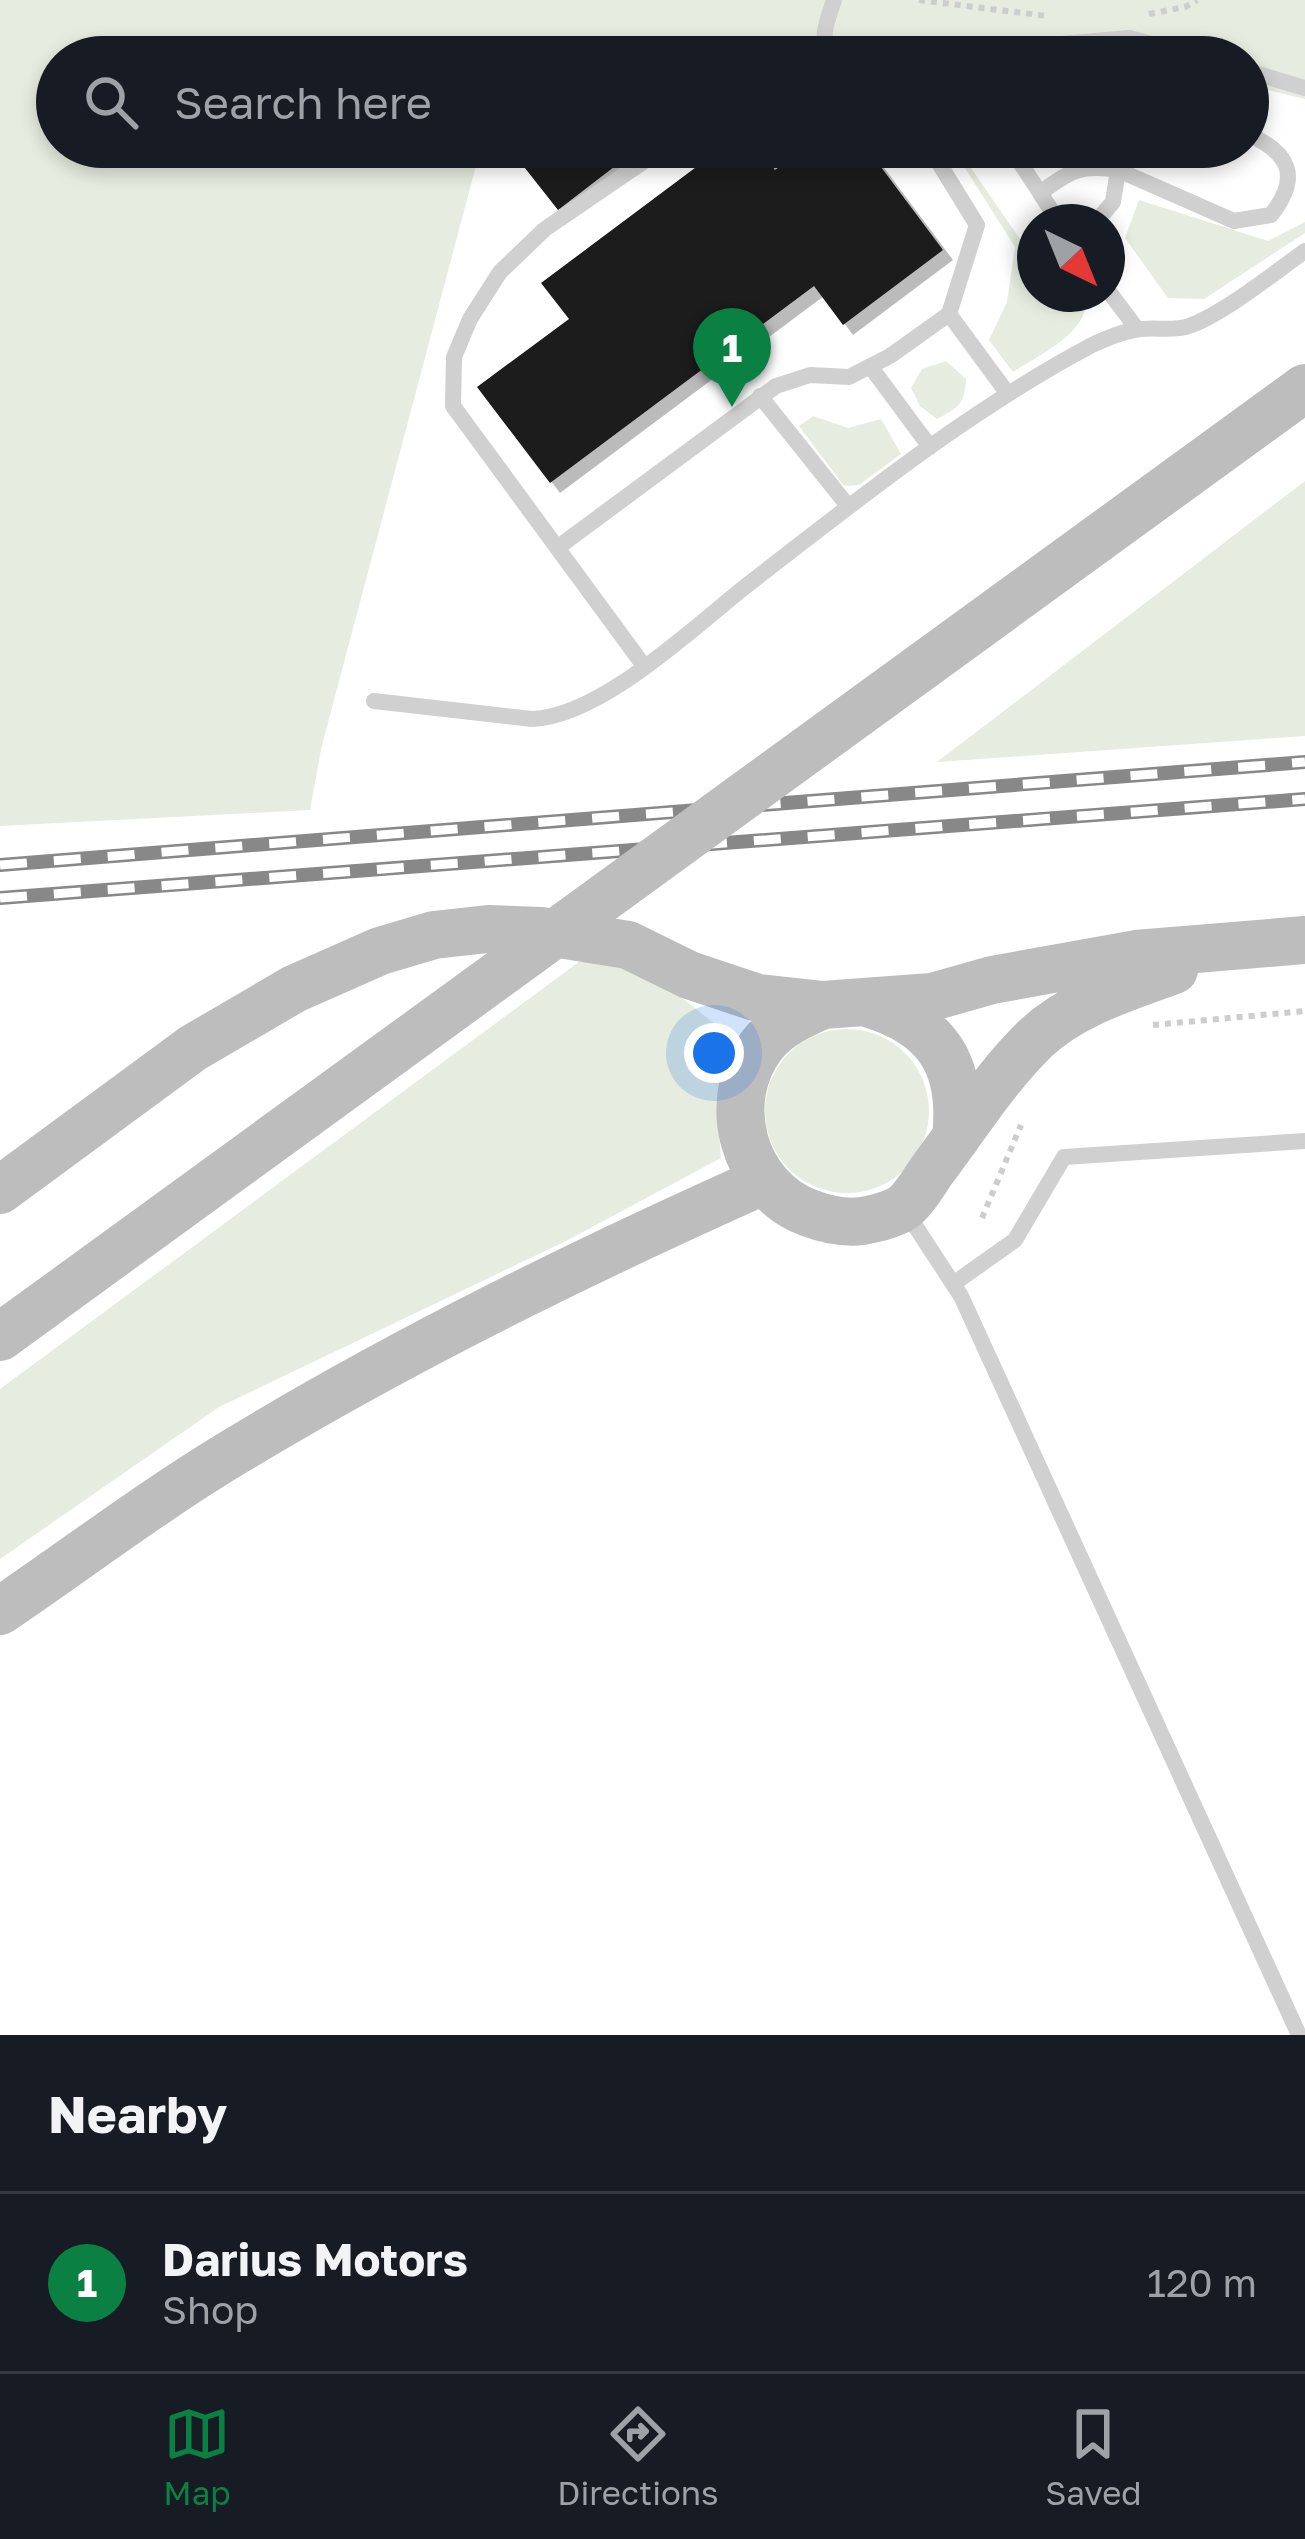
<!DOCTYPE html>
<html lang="en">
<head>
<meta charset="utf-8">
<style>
	:root { --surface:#171b24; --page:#242831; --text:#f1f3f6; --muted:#9ea1a6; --line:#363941; --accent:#0b8043 }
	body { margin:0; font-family:"Golos Text",sans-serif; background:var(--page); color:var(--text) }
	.compass { position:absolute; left:1017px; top:204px; width:108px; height:108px; border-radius:50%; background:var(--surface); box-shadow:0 6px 18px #0003; rotate:137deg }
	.you { position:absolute; left:714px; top:1053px; width:42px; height:42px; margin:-30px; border:9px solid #fff; border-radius:50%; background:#1a73e8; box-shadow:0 0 0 18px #1a73e833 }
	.badge { display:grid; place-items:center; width:78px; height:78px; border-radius:50%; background:var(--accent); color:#fff; font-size:39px; font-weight:700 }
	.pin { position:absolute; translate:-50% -99px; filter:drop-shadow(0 3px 6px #0008) }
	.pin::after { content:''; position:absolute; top:63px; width:42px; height:36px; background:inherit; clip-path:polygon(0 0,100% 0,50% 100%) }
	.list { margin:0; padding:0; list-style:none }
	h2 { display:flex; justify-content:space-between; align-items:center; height:156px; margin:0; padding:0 48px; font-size:51px }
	h2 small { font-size:39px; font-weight:400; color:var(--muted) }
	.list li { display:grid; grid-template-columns:78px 1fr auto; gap:36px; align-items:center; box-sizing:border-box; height:180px; padding:0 48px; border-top:3px solid var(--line) }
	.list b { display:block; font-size:45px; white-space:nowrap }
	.list p { margin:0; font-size:39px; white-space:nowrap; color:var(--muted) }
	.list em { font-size:39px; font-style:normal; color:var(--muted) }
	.icon { flex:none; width:66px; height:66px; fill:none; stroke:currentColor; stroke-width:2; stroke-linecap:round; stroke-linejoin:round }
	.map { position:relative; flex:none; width:1305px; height:2035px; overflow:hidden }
	.search { position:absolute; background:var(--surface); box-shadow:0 6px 18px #0003; left:36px; right:36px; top:36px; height:132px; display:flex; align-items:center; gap:30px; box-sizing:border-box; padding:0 42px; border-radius:66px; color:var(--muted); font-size:45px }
	.sheet { height:336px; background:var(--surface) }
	nav { display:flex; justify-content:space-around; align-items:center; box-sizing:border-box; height:168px; border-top:3px solid var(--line); background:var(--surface); font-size:33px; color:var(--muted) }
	nav a { display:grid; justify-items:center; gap:6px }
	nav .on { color:var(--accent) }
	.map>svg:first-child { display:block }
	.green { fill:#e6ecdf }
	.building { fill:#1a1a1a; filter:url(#shadow) }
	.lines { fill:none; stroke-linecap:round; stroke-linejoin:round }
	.path { stroke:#cdcdcd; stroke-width:6; stroke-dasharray:6 6; stroke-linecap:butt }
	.lane { stroke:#d0d0d0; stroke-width:16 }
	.secondary { stroke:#bdbdbd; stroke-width:48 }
	.rail-casing { stroke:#888; stroke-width:14 }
	.rail { stroke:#fff; stroke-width:9; stroke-dasharray:27; stroke-linecap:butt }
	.secondary-bridge { stroke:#bdbdbd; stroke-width:48 }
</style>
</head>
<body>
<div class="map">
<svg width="1305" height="2035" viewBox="0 0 1305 2035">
	<defs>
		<filter id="shadow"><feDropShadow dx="10" dy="10" stdDeviation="0" flood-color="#0004"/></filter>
	</defs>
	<rect width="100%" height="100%" fill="#fff"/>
	<path class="green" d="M0,0H1305V99L1248,85V57H57V147H481L321,749L310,810L0,826Z
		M966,148L989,151L971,168L1035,261V294H1086C1092,332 1040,354 1013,372L989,340L1007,302L1015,247L965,168Z
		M1139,200L1268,241L1305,222V233L1204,299L1168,298L1125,238Z
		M946,361L966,379C965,404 958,408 937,419L920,406L911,388L922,369Z
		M813,416L848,428L881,419L901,454L859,485L844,486L799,426Z
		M1305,481V736L937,762Z
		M591,953L653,975L738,1042L718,1119L721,1158L566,1241L219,1407L0,1559V1389Z
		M765 1111a82 82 0 1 1 164 0a82 82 0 1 1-164 0Z"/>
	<path class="building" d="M542,147H619L627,157L558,210L521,163Z
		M723,147H758L775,170L806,147H866L943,250L843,325L814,286L550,483L477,387L569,319L541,283Z"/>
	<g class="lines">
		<path class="path" d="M919,0L1047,16
			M1149,14L1185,7L1197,0
			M1153,1025L1305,1011
			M982,1218L1021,1125"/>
		<path class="lane" d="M833,57C817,39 828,20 834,0
			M917,57L1129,38L1200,57
			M1248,71L1305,88
			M1010,147L1040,193C1070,171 1081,164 1118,170L1113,202L1096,222
			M1111,147L1118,170L1234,221L1271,215C1301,177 1290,153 1248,134
			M1040,193L1059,222
			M1107,289L1137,329
			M949,314L1008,394
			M870,366L930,447
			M760,396L848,506
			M557,548L776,386L810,375L849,377L890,356L949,314L977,225L929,147
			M644,666L453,406L454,357L470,319L500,272L545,229L665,147
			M374,701L532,719C600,717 693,628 746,586C857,500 968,411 1092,345C1105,339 1121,332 1135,330C1153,326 1172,332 1189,326C1223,314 1274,273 1305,251
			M904,1209L961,1296L1299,2035
			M953,1284L1015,1240L1064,1157L1305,1141"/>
		<path class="secondary" d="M867,1003C938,1024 964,1065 956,1138
			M823,1005C800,1015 778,1025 762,1045C719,1102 743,1188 809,1213C828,1220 851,1225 872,1219C882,1217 898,1212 905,1206C916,1197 925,1180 933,1169C966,1125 996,1077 1035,1039C1073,1003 1126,988 1174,970
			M0,1190L193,1048L294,989L380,951L434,935L488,929L541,931L628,945L689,975L758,998L823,1005L932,997L992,980L1136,954L1305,940
			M0,1611C78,1558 154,1500 234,1452C404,1349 582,1262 763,1181"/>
		<g class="rail-casing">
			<path id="rail" d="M0,865L1305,762
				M0,898L1305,799"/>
		</g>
		<use href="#rail" class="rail"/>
		<path class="secondary-bridge" d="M0,1337L1305,388"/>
	</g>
</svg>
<svg class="compass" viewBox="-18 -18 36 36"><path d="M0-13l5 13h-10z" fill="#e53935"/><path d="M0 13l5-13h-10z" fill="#9ea1a6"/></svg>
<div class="you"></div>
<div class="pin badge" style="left:732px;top:407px">1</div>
<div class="search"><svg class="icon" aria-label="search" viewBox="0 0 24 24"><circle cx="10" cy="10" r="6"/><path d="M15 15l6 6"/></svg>Search here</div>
</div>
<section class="sheet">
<h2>Nearby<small></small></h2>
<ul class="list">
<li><span class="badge">1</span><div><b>Darius Motors</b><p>Shop</p></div><em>120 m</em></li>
</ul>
</section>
<nav>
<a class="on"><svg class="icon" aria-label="map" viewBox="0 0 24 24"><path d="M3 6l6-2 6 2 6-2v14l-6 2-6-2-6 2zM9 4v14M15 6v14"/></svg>Map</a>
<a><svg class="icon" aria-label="directions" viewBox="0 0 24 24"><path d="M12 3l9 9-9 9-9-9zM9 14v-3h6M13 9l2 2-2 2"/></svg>Directions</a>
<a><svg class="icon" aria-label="saved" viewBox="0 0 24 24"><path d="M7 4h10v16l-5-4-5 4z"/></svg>Saved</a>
</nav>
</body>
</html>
